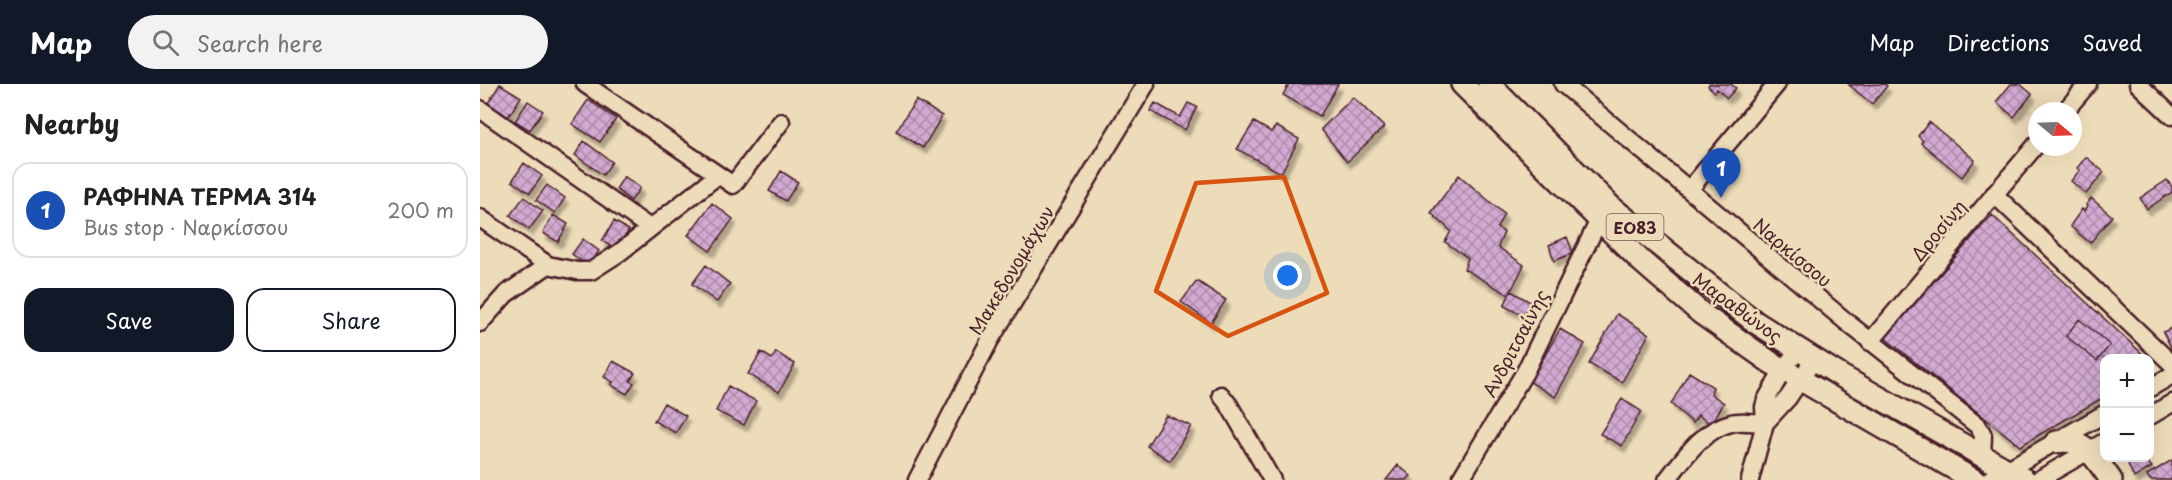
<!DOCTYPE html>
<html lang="en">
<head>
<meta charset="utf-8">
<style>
	:root { --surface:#fff; --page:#f2f2f2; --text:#202124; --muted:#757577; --line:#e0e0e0; --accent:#111827 }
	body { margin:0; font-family:"Playpen Sans",sans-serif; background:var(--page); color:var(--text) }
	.controls { position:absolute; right:18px; bottom:18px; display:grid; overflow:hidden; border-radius:12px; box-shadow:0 6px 24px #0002 }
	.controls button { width:54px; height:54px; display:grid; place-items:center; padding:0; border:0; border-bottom:2px solid var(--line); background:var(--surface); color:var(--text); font:30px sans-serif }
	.compass { position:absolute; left:1548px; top:18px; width:54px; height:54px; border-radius:50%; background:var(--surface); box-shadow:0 6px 24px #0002; rotate:109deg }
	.you { position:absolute; left:808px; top:192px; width:21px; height:21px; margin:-15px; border:4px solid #fff; border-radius:50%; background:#1a73e8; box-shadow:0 0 0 9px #1a73e833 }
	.badge { display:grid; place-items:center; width:39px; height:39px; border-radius:50%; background:var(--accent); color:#fff; font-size:20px; font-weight:700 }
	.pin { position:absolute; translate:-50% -50px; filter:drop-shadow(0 2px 3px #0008) }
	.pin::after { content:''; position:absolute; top:32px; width:21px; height:18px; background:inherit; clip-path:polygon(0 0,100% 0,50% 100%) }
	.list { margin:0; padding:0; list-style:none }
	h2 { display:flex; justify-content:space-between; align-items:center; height:78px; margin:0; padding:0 24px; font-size:26px }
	h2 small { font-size:20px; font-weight:400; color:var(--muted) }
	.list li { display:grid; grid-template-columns:39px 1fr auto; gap:18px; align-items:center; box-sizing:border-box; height:96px; margin:0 12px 12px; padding:0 12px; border:2px solid var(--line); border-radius:18px }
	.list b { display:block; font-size:22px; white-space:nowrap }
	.list p { margin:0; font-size:20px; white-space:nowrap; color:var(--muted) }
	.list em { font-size:20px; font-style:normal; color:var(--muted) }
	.actions { display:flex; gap:12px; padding:18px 24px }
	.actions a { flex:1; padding:14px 0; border:2px solid var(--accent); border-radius:18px; text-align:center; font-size:21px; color:var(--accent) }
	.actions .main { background:var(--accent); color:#fff }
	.icon { flex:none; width:33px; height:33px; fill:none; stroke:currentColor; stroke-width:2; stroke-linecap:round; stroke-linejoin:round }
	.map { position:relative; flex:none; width:1692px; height:396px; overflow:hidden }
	header { display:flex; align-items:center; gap:36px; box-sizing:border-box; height:84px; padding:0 30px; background:var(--accent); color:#fff }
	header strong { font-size:28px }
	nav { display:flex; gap:33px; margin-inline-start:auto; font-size:21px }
	.search { width:420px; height:54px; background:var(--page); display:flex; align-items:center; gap:15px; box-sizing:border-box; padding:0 21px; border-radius:33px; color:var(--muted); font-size:22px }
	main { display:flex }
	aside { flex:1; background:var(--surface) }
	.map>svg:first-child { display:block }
	.building { fill:url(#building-cross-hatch); stroke:#4a1f2b; stroke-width:1.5; filter:url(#shadow) }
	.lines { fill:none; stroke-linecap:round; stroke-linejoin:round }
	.minor-casing { stroke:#4a1f2b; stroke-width:21 }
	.major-casing { stroke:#4a1f2b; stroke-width:26 }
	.minor { stroke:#eddcb9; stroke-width:16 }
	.major { stroke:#eddcb9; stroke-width:21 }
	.marked { fill:none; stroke:#d8530f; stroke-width:4.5; stroke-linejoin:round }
	.labels { text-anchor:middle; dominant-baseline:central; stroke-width:5; stroke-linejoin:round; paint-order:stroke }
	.shield { fill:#eddcb9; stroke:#7b5856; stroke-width:1.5 }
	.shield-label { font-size:16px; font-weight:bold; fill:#4a1f2b }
	.street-label { font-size:18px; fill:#4a1f2b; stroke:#eddcb9 }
</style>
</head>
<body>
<header>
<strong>Map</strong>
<div class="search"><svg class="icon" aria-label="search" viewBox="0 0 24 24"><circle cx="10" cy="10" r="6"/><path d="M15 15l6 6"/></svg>Search here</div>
<nav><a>Map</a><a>Directions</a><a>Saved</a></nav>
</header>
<main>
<aside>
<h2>Nearby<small></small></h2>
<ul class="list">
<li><span class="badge" style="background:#1a4fb4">1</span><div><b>ΡΑΦΗΝΑ ΤΕΡΜΑ 314</b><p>Bus stop · Ναρκίσσου</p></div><em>200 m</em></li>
</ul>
<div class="actions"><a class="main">Save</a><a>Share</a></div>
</aside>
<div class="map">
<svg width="1692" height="396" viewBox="0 0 1692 396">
	<defs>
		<pattern id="building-cross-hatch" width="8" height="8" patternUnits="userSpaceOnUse" patternTransform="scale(1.5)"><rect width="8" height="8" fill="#d1aad1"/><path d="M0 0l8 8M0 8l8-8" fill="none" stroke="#ac8aaa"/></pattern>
		<filter id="shadow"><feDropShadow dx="3.5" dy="6" stdDeviation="1.5" flood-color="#0004"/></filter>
	</defs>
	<rect width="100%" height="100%" fill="#eddcb9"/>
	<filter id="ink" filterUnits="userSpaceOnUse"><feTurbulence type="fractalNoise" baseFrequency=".0167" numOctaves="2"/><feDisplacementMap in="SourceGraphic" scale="12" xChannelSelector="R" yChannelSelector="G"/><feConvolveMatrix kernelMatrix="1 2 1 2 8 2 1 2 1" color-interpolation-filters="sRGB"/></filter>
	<g filter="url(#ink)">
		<path class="building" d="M20,0L41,13L28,33L8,19Z
			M809,0H858L840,32L803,11Z
			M1229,0H1251L1256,4L1247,14L1237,5L1235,8L1228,2Z
			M1405,0L1407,2L1392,20L1369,1Z
			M1531,0H1540L1552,10L1534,33L1516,18Z
			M873,13L904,43L867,78L841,45Z
			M108,16L136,35L120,58L92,40Z
			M436,16L462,32L443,64L416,47Z
			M48,17L63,27L50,46L35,37Z
			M675,19L700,33L708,19L717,23L705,46L670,27Z
			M774,38L791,48L796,42L819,55L801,89L757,65Z
			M1449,38L1495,76L1482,93L1441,59L1443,57L1438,52Z
			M104,57L132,78L123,91L95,71Z
			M1606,73L1624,88L1606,110L1591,97L1600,86L1597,84Z
			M44,79L62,92L50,109L32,97Z
			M301,87L318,98L306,117L289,107Z
			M979,91L1024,130L1017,144L1024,148L1018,163L1044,181L1029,211L984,185L988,174L965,158L971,147L951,129Z
			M144,92L160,104L151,117L136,105Z
			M1687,96L1692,103V108L1667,125L1660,114Z
			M67,101L85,114L75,129L56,116Z
			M44,113L63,127L49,146L30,131Z
			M1611,114L1632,132L1610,159L1590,142L1602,125L1604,127L1607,123L1606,121Z
			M232,119L253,135L230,167L208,151Z
			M73,131L88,140L78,158L63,149Z
			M1512,131L1667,274H1624V313L1540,362L1405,254Z
			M134,137L149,146L137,166L122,157Z
			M1087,153L1093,169L1074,177L1069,161Z
			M103,155L119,167L108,182L92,170Z
			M226,181L250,200L237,218L212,200Z
			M717,197L746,216L731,239L701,218Z
			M1031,207L1052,219L1044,232L1024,222Z
			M1137,230L1169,250L1142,298L1109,280Z
			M1599,235L1630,261L1617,277L1586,252Z
			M1692,244V265L1683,248Z
			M1080,245L1105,260L1075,313L1050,298Z
			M281,268L292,275L296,268L315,280L299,308L268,290Z
			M133,277L155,289L150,297L154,299L147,310L131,301L133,298L124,293Z
			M1209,288L1233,303L1231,310L1244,319L1231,340L1218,331L1213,339L1191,320Z
			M248,302L276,317L264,341L236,327Z
			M1142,315L1161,327L1142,362L1120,350Z
			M184,319L206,332L196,349L174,337Z
			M686,331L711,342L690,377L667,362Z
			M1658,374H1664L1672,383L1654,394L1648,380Z
			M1692,376V396H1670L1667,391Z
			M918,381L931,392L927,396H906Z"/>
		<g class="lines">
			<g class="minor-casing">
				<path id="minor" d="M105,0L253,101L301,38
					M1083,0L1369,240L1498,342L1503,351L1502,371
					M1658,0L1692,32
					M0,25L170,144
					M1585,27L1608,0
					M1209,106L1297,0
					M1514,110L1692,280
					M0,134L68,181
					M0,239L26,210L68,181L97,187H111L139,169L238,91
					M1390,258L1557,60
					M1670,304L1692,291
					M741,311L749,321L792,396
					M1670,332L1692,319
					M437,396L510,256L666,0
					M980,396L1045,288L1119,136
					M1187,396C1204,374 1222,346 1251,339C1261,336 1274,339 1285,339L1308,314L1334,275
					M1270,396L1285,339L1284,323L1286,316L1303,286L1318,266
					M1509,396L1624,330
					M1558,396L1624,358"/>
			</g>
			<g class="major-casing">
				<path id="major" d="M982,0L1161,177L1222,230L1290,278L1494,396
					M1009,0L1131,123L1275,238L1361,292L1545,396
					M1576,358C1606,353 1615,374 1631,396"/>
			</g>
			<use href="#minor" class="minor"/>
			<use href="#major" class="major"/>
		</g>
	</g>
	<path class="marked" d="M804,93L847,209L748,252L676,207L716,99Z"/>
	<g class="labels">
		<rect class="shield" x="1126.5" y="130" width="57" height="26" rx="4.5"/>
		<g class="shield-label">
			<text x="1155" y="143">ΕΟ83</text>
		</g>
		<g class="street-label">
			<text transform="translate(1458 146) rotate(-50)">Δροσίνη</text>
			<text transform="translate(1313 168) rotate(40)">Ναρκίσσου</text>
			<text transform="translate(531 186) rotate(-59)">Μακεδονομάχων</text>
			<text transform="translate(1258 223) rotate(36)">Μαραθώνος</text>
			<text transform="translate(1035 259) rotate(-62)">Ανδριτσαίνης</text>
		</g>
	</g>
</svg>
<div class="controls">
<button>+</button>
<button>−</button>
</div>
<svg class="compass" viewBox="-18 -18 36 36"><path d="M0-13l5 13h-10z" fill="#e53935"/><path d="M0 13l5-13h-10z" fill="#757577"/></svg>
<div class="you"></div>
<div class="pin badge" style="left:1241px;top:114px;background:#1a4fb4">1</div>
</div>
</main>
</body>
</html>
